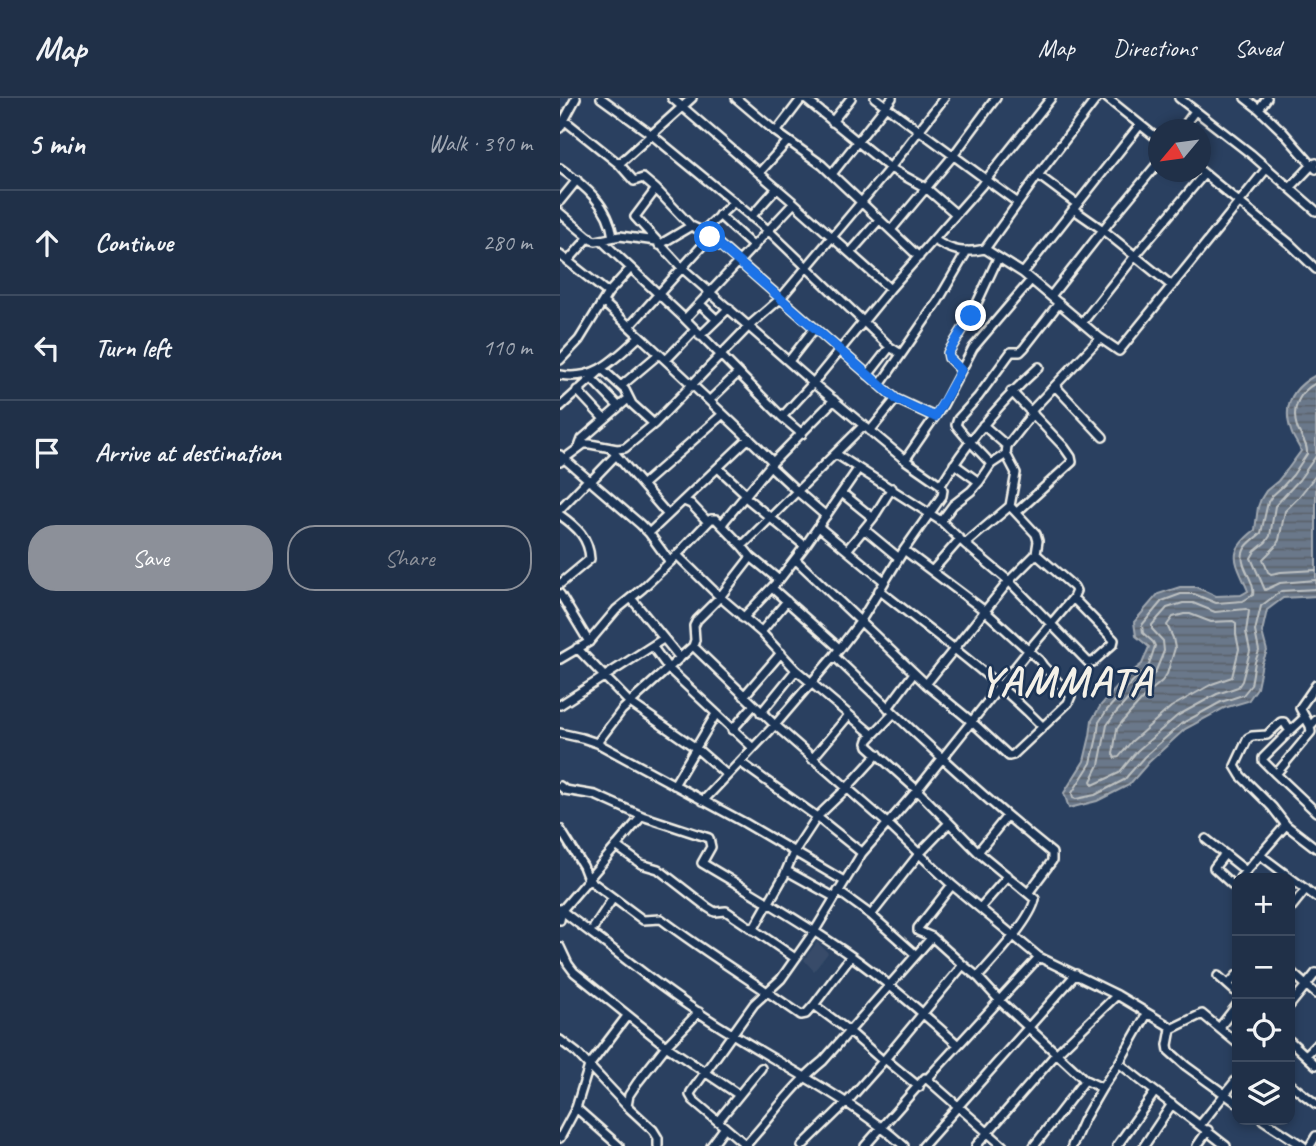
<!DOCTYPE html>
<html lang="en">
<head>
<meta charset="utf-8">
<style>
	:root { --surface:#203048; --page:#28384f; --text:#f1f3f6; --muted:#a2a9b4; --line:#3d4b60; --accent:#8c9099 }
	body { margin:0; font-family:Caveat,sans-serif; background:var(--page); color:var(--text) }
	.controls { position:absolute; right:21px; bottom:21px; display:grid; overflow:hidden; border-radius:14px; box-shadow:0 4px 10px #0003 }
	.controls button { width:63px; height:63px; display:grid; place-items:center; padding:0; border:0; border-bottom:2px solid var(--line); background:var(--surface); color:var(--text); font:35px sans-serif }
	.compass { position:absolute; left:588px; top:21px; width:63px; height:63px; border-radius:50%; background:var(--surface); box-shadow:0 4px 10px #0003; rotate:241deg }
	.stop { position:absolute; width:21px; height:21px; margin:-16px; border:5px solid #1a73e8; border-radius:50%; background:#fff }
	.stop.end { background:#1a73e8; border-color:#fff; box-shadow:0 2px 7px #0008 }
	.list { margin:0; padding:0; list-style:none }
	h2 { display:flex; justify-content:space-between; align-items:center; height:91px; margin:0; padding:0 28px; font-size:30px }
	h2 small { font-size:23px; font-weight:400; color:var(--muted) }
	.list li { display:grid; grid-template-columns:46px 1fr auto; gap:21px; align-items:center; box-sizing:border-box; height:105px; padding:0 28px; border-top:2px solid var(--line) }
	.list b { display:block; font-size:26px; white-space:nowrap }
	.list em { font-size:23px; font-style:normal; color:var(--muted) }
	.actions { display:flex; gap:14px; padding:21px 28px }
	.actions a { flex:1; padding:16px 0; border:2px solid var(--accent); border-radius:28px; text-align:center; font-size:24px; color:var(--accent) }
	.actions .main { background:var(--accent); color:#fff }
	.icon { flex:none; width:38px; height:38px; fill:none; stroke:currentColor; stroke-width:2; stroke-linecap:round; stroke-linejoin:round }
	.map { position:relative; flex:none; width:756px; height:1048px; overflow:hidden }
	header { display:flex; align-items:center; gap:42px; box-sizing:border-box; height:98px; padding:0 35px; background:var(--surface); border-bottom:2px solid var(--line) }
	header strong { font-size:33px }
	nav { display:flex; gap:38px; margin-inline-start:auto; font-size:24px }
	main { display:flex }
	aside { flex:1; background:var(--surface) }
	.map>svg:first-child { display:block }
	.built { fill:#374c69 }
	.water { fill:url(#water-rules); stroke:#a1a8b0; stroke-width:2 }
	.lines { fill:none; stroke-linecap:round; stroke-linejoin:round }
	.shore { stroke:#bdc1c2; stroke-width:2 }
	.street-casing { stroke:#f4f1e8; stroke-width:12 }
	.street { stroke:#1d3557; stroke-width:7 }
	.route { stroke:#1a73e8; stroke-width:9 }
	.labels { text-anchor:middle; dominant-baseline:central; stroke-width:5; stroke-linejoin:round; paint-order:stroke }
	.district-label { font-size:42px; font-weight:bold; letter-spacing:2px; fill:#f4f1e8; stroke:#1d3557 }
</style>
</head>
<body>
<header>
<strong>Map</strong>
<nav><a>Map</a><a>Directions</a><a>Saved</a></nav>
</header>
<main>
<aside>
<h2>5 min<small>Walk · 390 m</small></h2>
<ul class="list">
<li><svg class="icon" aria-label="ahead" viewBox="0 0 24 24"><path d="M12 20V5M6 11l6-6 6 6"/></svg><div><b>Continue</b></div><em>280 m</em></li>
<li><svg class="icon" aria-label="left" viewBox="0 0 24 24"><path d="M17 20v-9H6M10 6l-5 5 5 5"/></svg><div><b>Turn left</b></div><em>110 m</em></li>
<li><svg class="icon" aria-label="arrive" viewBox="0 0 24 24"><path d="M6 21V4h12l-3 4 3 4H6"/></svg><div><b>Arrive at destination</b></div></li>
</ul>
<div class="actions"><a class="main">Save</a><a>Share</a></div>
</aside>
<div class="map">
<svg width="756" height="1048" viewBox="0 0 756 1048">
	<defs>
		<pattern id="water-rules" width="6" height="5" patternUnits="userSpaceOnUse" patternTransform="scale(1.75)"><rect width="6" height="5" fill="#6a788a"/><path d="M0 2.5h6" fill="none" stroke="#5b626b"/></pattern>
	</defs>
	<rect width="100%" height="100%" fill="#2a4060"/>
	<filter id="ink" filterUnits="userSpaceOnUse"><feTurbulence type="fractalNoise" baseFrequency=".0143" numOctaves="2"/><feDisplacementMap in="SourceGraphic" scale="14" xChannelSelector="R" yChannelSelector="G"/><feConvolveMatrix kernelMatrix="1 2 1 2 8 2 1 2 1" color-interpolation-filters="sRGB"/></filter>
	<g filter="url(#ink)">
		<path class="built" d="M257,844L268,855L254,873L244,862Z"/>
		<path class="water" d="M756,277V498L723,500L707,512L702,534L707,553L702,565L697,590L688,603L664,610L625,631L589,664L569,687L537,703L509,710L504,695L524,663L530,638L532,622L541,607L568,577L582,566L589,549L576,538L574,524L598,496L620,489H636L656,498L681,497L688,493C676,463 665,455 695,432L698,409L701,401L706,393L718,383L727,372L741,353C738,346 733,340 731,333C722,307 733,289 756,277Z"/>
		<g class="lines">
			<path class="shore" d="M756,285C739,294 731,310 737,329C740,339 748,345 747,356L733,377L723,388L712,398L708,404L701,435C696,440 687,445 684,452C677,467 696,482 693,497L683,503L656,505L634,496H621L602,503L582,527L583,535L593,544L595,548L588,570L573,583L547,612L539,624L537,639L531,665L512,695L513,700L516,701L535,697L564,682L584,659L621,626L661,604L683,597L691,587L695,564L699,553L695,533L701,508L721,493L756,491
				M756,358L739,382L715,408L710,438L706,444L695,453L691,460L705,492L720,485L756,482
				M756,377L738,400L725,413L719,442L715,449L703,461L708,474L711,476L721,474L756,472
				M623,505H633L655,514L686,511L689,513L686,534L690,553L682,583L678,589L657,596L617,618L577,653L559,675L533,687L531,683L539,667L547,627L554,617L579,589L595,575L604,553L603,543L592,531V527L607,510Z
				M624,516H630L651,524L673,523L676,525V536L679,551L672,579L652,586L611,609L571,644L559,659L555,660L553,656L557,631L562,624L587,596L602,583L607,576L615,550L613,540L607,527L613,519Z"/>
			<g class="street-casing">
				<path id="street" d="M41,0L92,37L209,133L330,249L341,256
					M112,0L234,105L330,191
					M176,0L216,34L262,67L359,159
					M244,0L330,70L366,90L396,116
					M315,0L458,105
					M547,0L598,41
					M619,0L691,56L756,113
					M685,0L699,11L707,0
					M699,11L723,34L752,67L756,65
					M4,22L59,66L74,83L83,80L96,91L131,128L146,135L336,301L375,319
					M272,24L291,0
					M0,30L16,0
					M621,32L635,13
					M216,34L242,0
					M59,66L132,0
					M0,70C25,88 49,107 53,139
					M641,73L730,146L756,171
					M199,75L228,43
					M272,76L332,0
					M478,77L517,106
					M730,90L752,67L756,71
					M96,91L75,119L122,170L253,285L345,362L381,387L383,392L382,398L344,452L300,524L274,558L215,627L143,703
					M0,103L17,82
					M513,111L543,132L612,188
					M0,115L32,142L36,143L60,138L96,143
					M159,117L194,149
					M191,119L217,90
					M331,132L393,58L436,0
					M143,133L173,105
					M41,142L125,221L222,319
					M374,142C392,153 403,156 425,151L478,77L537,0
					M99,147L131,128
					M425,151L463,175L540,240L559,253L707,70
					M290,155L319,122
					M0,157L48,195
					M8,163L29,139
					M463,175L580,27
					M491,198L550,123L598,65
					M43,204C100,257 157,309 213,364
					M140,206L156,221
					M125,221L234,105
					M522,225L575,158L644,76
					M70,228L150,139
					M140,238L169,210
					M0,262L19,242L48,195L70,171
					M106,262L135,232
					M229,263L254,231
					M401,272L389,260L388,255L411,218L438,160
					M0,277C37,283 55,260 80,238
					M308,277L330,249
					M31,280L59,309
					M320,287L378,203L407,153
					M61,288L99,256
					M495,288L543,339
					M17,292L44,321
					M451,293L504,349L511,359L512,364L457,414
					M150,302L178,275
					M0,309L42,271L65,292L72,306L94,326
					M471,313L540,240
					M423,327L447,348
					M310,333L336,301
					M242,336L222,319L253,285L330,191L421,88L491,0
					M19,349L22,341L68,301
					M51,351L108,417
					M276,356L381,423L405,446L449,483L528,564H533L553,546L554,542L513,500
					M0,357L80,426L89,435L110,464
					M345,362L383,307L413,250L471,182
					M0,364L24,346H30L57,351L65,350L94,326L189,228L220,201L330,70L384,0
					M394,366L419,384
					M431,366C420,353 406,341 396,327L398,321L418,299L451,254H460L464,250L499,205
					M210,368L238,394L266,418
					M158,370L186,396
					M30,384L56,357
					M82,387L163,316
					M381,387C409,341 439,305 479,269
					M282,395L313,420
					M184,398L245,448
					M124,403L131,406L148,424
					M0,411L28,382
					M0,417C17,429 29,440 30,461L0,486
					M381,423L393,407L411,393L419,384L431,366L446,356L447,348L473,315
					M162,426L213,364L274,302
					M259,429L324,483
					M304,431L339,460
					M89,435L189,340
					M405,446L450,408L456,375L446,356
					M182,448L304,327
					M287,452L313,420L332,390
					M117,457L160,499L201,534L236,572L313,637
					M235,461L366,586L411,623L449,658L453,657L508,605L511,598L483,568L479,562L425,513L344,452
					M372,473L400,441
					M212,490L279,550
					M319,492C375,536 433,578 482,628
					M0,496L29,544
					M71,500L120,560
					M183,520L219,482L245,448L298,371
					M201,534L227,503
					M92,548L109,571L193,650
					M133,548L215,627L328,726L392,787L479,859L367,981L365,980L305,1048
					M17,550L69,604L136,650L167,677
					M274,558C345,626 415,693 492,755V763L469,794
					M0,561L29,544L56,512L83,490L110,464L151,421H156L182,448L191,459L219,482
					M366,586L449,483L476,456L478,443L476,436L450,408
					M756,587L740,610L750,628L756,622
					M184,598L221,555
					M0,607L103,541
					M328,610L354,575
					M201,615L236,572
					M334,615L308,642L307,645L308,648L357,692L418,754L475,801C471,822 433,862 418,879L403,867
					M745,619L730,633L724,624H721L707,637L692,638L688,640L675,668L681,678L712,709L726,727L756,750
					M172,632L194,607
					M730,633L703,660V663L716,676L751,634L750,628
					M0,635L22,640L37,645L185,725L284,783
					M37,645L62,612L133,548L135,542L134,528L137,522L160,499L191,459
					M252,661L289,617
					M180,664L257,719L302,755
					M716,676L756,714
					M114,687L156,616
					M0,688L5,692L35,697L82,718L149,740L151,749L142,765C192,795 243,824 291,858C329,885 364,916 398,947
					M0,731L23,768L28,781L83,822L101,821C146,855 194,884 241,917L246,916L254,907L289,933L323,963
					M646,741L686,773
					M56,748L81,766L98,771L147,809L155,814L166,813L235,860
					M418,754L447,718
					M665,756L654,770L677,791
					M700,757L756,799
					M227,773L274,799
					M680,780L726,727
					M278,793L311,817L356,857
					M420,810L448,778
					M0,811C18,826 37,839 55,853C93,883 132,912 174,937C232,973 293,1003 344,1048
					M730,811L746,791
					M311,817L359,756L388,726
					M0,822L2,812L82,718
					M34,829L53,800
					M193,832L224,778L234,754L257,719L286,691L318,656
					M0,849L8,866L14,874L106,948L179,997
					M479,859L557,897L609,928L611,931
					M730,873L756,896
					M658,878L677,895
					M418,879L440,903L525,982L542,990
					M668,887L677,877
					M254,907L291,858
					M730,907L756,875
					M659,930L677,907
					M611,931L608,947L609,953L626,968L677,1005
					M611,931L642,916L677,945
					M0,942L17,955L67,1008L93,1032L98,1040V1048
					M730,943L756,967
					M746,957L756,947
					M325,961L359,989
					M559,965C594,994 631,1020 666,1048
					M367,981L443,1048
					M730,986L756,1006
					M67,1008L69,997L77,985L106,948L139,914
					M16,1010L59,1048
					M703,1022L743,1048
					M158,1023L201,970
					M641,1026L677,981
					M0,1040L16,1010L29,968L67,918
					M151,1048L165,1029
					M185,1048C211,1020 233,987 263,963L372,839
					M187,1048L133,1002L130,997L131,994L194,906L221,881L254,834L302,755L357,692L468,553L513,500L516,493L514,489L476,456
					M242,1048L287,1004L325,961L403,867L372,839L358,833V830L392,787
					M363,1048L516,876
					M416,1048L496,956L557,897
					M474,1048L525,982
					M512,1048L524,1021L542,990L559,965L587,916
					M557,1048L595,994
					M584,1048L612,1006
					M637,1048L648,1032
					M750,1048L756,1038"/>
			</g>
			<use href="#street" class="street"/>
		</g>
	</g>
	<g class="lines" filter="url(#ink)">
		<path class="route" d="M150,139L336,301L375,319L401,272L389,260L388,255L411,218"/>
	</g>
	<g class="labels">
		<g class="district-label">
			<text x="506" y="583">YAMMATA</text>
		</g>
	</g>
</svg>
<div class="controls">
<button>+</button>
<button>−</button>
<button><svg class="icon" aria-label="locate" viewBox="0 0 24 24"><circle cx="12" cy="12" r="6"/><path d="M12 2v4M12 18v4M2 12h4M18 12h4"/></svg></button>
<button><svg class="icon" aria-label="layers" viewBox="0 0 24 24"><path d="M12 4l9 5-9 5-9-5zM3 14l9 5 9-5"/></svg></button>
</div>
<svg class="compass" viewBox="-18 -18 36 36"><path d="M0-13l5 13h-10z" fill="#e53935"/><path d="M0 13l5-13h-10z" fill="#a2a9b4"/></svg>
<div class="stop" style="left:150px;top:139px"></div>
<div class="stop end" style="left:411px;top:218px"></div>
</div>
</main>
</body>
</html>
